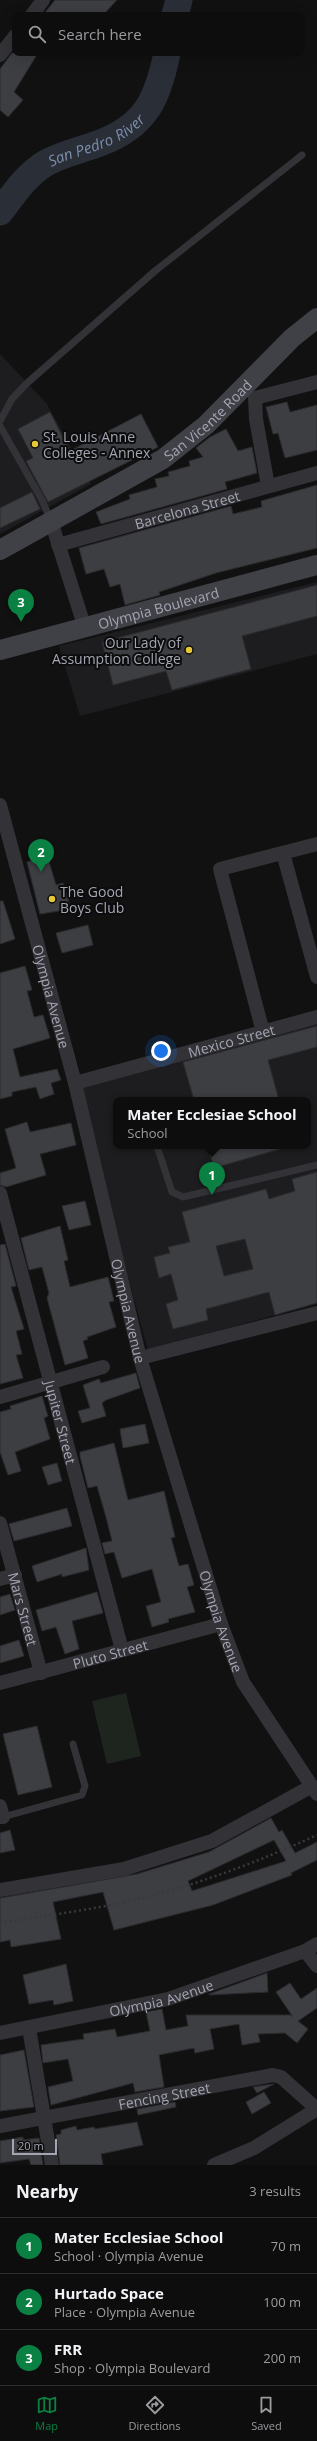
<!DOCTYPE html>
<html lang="en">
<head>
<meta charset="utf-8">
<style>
	:root { --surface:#0d0d0e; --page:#1b1b1c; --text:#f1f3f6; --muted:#9a9c9e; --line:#2d2d2e; --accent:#0b8043 }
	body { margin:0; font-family:"Open Sans",sans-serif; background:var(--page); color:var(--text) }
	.scale { position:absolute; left:12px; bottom:10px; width:45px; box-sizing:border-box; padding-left:4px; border:2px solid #a3a5b2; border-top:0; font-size:11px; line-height:14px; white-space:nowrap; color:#a3a5b2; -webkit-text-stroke:3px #0c0c0d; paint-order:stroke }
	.you { position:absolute; left:161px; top:1051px; width:14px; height:14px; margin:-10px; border:3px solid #fff; border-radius:50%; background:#1a73e8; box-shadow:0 0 0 6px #1a73e833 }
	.badge { display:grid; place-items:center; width:26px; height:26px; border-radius:50%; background:var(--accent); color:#fff; font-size:13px; font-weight:700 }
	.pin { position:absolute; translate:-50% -33px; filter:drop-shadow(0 1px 2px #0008) }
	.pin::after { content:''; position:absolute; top:21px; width:14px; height:12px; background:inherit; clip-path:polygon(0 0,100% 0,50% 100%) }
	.popup { position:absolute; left:113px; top:1097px; width:198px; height:52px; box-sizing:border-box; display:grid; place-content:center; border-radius:8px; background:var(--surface); filter:drop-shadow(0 1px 3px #0005); font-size:13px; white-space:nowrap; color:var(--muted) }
	.popup b { font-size:15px; color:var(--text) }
	.popup::after { content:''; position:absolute; left:50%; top:100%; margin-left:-8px; border:8px solid transparent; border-top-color:var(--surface) }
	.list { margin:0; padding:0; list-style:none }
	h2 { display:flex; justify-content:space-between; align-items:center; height:52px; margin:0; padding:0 16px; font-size:17px }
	h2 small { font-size:13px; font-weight:400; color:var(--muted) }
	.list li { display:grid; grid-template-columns:26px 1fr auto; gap:12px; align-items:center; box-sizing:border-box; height:56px; padding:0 16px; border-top:1px solid var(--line) }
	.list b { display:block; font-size:15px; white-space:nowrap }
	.list p { margin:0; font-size:13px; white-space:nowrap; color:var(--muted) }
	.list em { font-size:13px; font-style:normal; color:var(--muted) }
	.icon { flex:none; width:22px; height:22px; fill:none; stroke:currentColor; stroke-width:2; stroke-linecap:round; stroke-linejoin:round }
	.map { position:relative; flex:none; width:317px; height:2165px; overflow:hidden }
	.search { position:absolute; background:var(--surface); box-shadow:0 4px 16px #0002; left:12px; right:12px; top:12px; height:44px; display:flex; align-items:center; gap:10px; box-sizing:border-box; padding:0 14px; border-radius:8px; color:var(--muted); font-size:15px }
	.sheet { height:220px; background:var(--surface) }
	nav { display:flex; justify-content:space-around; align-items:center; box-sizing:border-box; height:56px; border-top:1px solid var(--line); background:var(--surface); font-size:11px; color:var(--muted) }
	nav a { display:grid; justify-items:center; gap:2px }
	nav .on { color:var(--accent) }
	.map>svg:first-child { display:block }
	.built { fill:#1d1d1f; fill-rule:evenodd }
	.green { fill:#1e251f }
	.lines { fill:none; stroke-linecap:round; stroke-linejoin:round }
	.river { stroke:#2a2f37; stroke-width:27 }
	.building { fill:#3d3e42; stroke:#2c2b2e; fill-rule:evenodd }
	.path { stroke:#38393e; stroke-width:2.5; stroke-dasharray:2 3; stroke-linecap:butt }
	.lane { stroke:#323237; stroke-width:7 }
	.street { stroke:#323237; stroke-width:14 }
	.secondary { stroke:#404147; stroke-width:20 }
	.poi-dot { fill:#e6c735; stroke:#0c0c0d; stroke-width:1.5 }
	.labels { text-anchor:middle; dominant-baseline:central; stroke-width:4; stroke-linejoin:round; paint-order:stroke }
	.street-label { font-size:14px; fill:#a3a5b2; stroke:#0c0c0d }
	.poi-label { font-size:14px; fill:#a3a5b2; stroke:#0c0c0d; text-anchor:start }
	.water-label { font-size:15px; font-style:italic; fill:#7b8dac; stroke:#0c0c0d }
</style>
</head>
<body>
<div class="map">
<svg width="317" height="2165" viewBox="0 0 317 2165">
	<rect width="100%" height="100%" fill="#111112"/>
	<path class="built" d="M0,354L47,404L91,484L0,534Z
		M317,582V654L80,716L59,646Z
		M317,1024V1303L148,1351L77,1087ZM116,1100H308V1146H116Z"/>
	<path class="green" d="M126,1693L141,1756L107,1764L92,1701Z"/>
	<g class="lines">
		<g class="river">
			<path d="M175,15L179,0"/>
			<path id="s1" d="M0,212C13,195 27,174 46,163C62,154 82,150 100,143C146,126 158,98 167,53"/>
		</g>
	</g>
	<path class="building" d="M55,0H117L103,15H43Z
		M12,53H38L14,92L23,100L8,117L0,110V69Z
		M287,402L290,412L317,405V450L285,458L278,433L273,434L266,407Z
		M50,412L70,451L141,414L158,447L48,502L26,461L33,458L18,429Z
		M226,429L238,451L252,447L257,473L225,482L227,489L101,524L96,512L130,499L129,495L157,487L155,479L169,476L168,472L190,466L189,461L203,457L196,448L210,437Z
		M317,485V548L216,573L159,592L160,595L125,605L120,584L110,587L104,569L86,574L79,548L231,506L233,514L262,507L261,501Z
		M32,492L40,509L0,528V508Z
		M317,585V616L242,636L251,669L172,690L166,671L113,685L102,642Z
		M47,855L56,885L63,883L71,909L40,914L27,862Z
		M0,901H3L15,939L0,944Z
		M88,925L93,945L62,953L56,933Z
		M25,966L32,990L27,991L34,1017L43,1015L50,1038L13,1049L20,1077L57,1069L61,1080L51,1083L54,1094L40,1099L36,1087L12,1092V1096L0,1099V973Z
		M317,1026V1047L268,1060L279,1100H194L183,1062Z
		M27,1122L30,1132L71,1123L76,1145L40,1154L46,1175L6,1187L0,1185V1173L16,1168L5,1129Z
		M208,1146H280V1149L214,1168Z
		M317,1172V1303L275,1315L269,1292L206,1309L208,1320L173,1329L166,1304L178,1300L171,1274L159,1278L154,1257L170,1253L168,1247L190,1242L182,1212L266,1189L269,1199L295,1191L292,1179ZM245,1239L253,1269L224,1276L216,1246Z
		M85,1201L91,1225L69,1230L62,1206Z
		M60,1226L68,1260L64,1261L70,1287L108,1277L114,1301L109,1302L116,1327L87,1337L88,1339L83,1341L88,1358L65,1365L47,1298L49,1293L42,1267L29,1270L21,1238Z
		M5,1244L16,1286L11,1287L24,1329L16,1331L22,1354L16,1355L23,1378L0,1384V1245Z
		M136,1373L140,1388L106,1400L102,1403L106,1416L82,1423L78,1411L90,1408L83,1385L99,1379L101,1383Z
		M42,1396L48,1416L44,1418L50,1439L15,1452L21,1471L8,1475L0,1452V1412L11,1409L10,1406Z
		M145,1424L149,1443L123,1448L120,1429Z
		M114,1443L128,1500L164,1491L175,1537L171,1538L179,1566L188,1564L194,1585L187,1587L195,1612L168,1619L169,1622L152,1627L146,1606L161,1602L152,1569L122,1578L114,1552L105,1554L102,1543L112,1541L106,1517L97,1486L88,1488L80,1456V1452Z
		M57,1463L62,1481L48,1485L42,1467Z
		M67,1508L72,1526L14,1541L9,1524Z
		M86,1548L89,1570L62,1577V1574L37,1582L32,1566Z
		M97,1592L103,1613L72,1621L79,1649L65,1654L56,1627L42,1631L36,1610Z
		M10,1594L15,1610L0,1615V1597Z
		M19,1640L24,1656L0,1663V1646Z
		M37,1726L52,1787L18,1795L3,1734Z
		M271,1818L279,1832L282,1830L295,1853L317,1842V1860L291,1873L292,1875L213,1905L114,1930L103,1892L53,1902L61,1939L11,1947L10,1940L0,1942V1898L137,1874L209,1852ZM274,1840L286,1861L192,1891L188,1881Z
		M10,1830L15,1850L0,1853V1833Z
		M66,1964L73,2001L54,2005L53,2000L29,2004L23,1975Z
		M267,1973L268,1992L209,1995V1994Z
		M290,1983L301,1999L317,1988V2008L298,2021L308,2029L297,2043L285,2033L258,2034L260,2042L242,2045L239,2024L210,2029L214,2049L195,2053L194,2048L159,2055L164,2087L135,2092L133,2083L51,2105L48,2087L73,2081L68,2059L43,2063L41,2045L84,2039L83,2034L115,2029L117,2037L150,2031L146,2012L162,2009L166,2030L188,2026L186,2015H291L293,2017L276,1992Z
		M24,2050L34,2107L0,2111V2055Z
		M274,2084L257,2093L253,2087L273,2084Z
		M264,2092L271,2103L252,2114L246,2102Z
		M175,2102L176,2107L138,2115L137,2109Z
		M137,2122L143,2145L101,2154L103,2165H60L56,2135L61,2134V2130L76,2126L77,2130L94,2127L95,2129Z
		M23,2137V2140L39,2138L43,2165H31L29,2159L0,2163V2141Z"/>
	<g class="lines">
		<path class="path" d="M0,1923C37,1917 74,1912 111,1905C182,1891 251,1865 317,1835"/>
		<path class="lane" d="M0,421L12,399L26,384L155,271L302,155
			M0,426L42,500L51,521
			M157,1146L172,1192L183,1197L317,1165
			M3,1817L82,1795L85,1786L73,1744"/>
		<g class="street">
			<path d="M32,15L43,0"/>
			<path d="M0,55L15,36"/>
			<path d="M268,486L256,419L255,398L317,382"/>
			<path d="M51,521L84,625"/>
			<path id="s2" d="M58,545L317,473"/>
			<path id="s3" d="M0,805L75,1083L140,1358L221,1624L243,1682L317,1794"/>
			<path d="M283,853L317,977"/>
			<path d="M263,1032L220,869L317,844"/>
			<path id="s4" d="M75,1083L317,1017"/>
			<path id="s5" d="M0,1193L122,1650"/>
			<path d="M140,1358L317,1313"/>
			<path d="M0,1397L103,1367"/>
			<path id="s6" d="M0,1523L41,1673"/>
			<path d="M0,1579L15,1575"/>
			<path id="s7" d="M0,1683L221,1624"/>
			<path d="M0,1806L3,1817H0"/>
			<path d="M0,1890L124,1869L212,1841L312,1786"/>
			<path d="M305,1951L317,1966"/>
			<path d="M29,2028L52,2165"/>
			<path id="s8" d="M0,2033L168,1999L305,1951L317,1944"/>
			<path id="s9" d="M0,2126L273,2075L281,2077L317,2109"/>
			<path d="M214,2165L254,2148L317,2109"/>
		</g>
		<g class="secondary">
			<path id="s10" d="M0,550L163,459L206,425L292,338L317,318"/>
			<path id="s11" d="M0,650L317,565"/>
		</g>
	</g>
	<g class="poi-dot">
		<circle cx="35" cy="444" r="4"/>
		<circle cx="189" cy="650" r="4"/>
		<circle cx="52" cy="899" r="4"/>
	</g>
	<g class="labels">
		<g class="street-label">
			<text stroke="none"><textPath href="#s10" startOffset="246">San Vicente Road</textPath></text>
			<text stroke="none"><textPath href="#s2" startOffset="134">Barcelona Street</textPath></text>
			<text stroke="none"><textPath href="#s11" startOffset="164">Olympia Boulevard</textPath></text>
			<text stroke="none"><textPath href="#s3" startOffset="198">Olympia Avenue</textPath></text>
			<text stroke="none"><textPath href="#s4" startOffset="162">Mexico Street</textPath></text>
			<text stroke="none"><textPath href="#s3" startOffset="522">Olympia Avenue</textPath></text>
			<text stroke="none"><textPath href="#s5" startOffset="237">Jupiter Street</textPath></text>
			<text stroke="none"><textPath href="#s6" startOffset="89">Mars Street</textPath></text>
			<text stroke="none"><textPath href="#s3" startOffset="846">Olympia Avenue</textPath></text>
			<text stroke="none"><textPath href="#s7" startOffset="114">Pluto Street</textPath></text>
			<text stroke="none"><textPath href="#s8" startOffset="165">Olympia Avenue</textPath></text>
			<text stroke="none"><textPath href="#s9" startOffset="167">Fencing Street</textPath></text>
		</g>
		<g class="poi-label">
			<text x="43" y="436">St. Louis Anne<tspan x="43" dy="16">Colleges - Annex</tspan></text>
			<text x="181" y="642" text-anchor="end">Our Lady of<tspan x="181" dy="16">Assumption College</tspan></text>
			<text x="60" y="891">The Good<tspan x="60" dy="16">Boys Club</tspan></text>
		</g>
		<g class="water-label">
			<text stroke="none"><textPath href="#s1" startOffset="123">San Pedro River</textPath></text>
		</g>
	</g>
</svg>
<div class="scale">20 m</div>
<div class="you"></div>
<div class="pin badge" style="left:212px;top:1195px">1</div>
<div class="popup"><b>Mater Ecclesiae School</b>School</div>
<div class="pin badge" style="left:41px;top:872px">2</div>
<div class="pin badge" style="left:21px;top:622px">3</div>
<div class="search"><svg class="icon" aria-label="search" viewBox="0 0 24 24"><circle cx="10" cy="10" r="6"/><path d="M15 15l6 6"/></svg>Search here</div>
</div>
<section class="sheet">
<h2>Nearby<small>3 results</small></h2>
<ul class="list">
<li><span class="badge">1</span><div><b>Mater Ecclesiae School</b><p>School · Olympia Avenue</p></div><em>70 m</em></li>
<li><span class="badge">2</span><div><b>Hurtado Space</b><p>Place · Olympia Avenue</p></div><em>100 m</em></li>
<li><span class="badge">3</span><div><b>FRR</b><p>Shop · Olympia Boulevard</p></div><em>200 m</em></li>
</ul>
</section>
<nav>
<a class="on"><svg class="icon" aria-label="map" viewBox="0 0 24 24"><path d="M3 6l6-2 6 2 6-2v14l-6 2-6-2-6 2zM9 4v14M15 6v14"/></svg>Map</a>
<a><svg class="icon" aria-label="directions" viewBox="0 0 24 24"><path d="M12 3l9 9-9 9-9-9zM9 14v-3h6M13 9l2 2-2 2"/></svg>Directions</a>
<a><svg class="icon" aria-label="saved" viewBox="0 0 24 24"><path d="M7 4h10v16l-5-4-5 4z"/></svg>Saved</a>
</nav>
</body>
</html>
